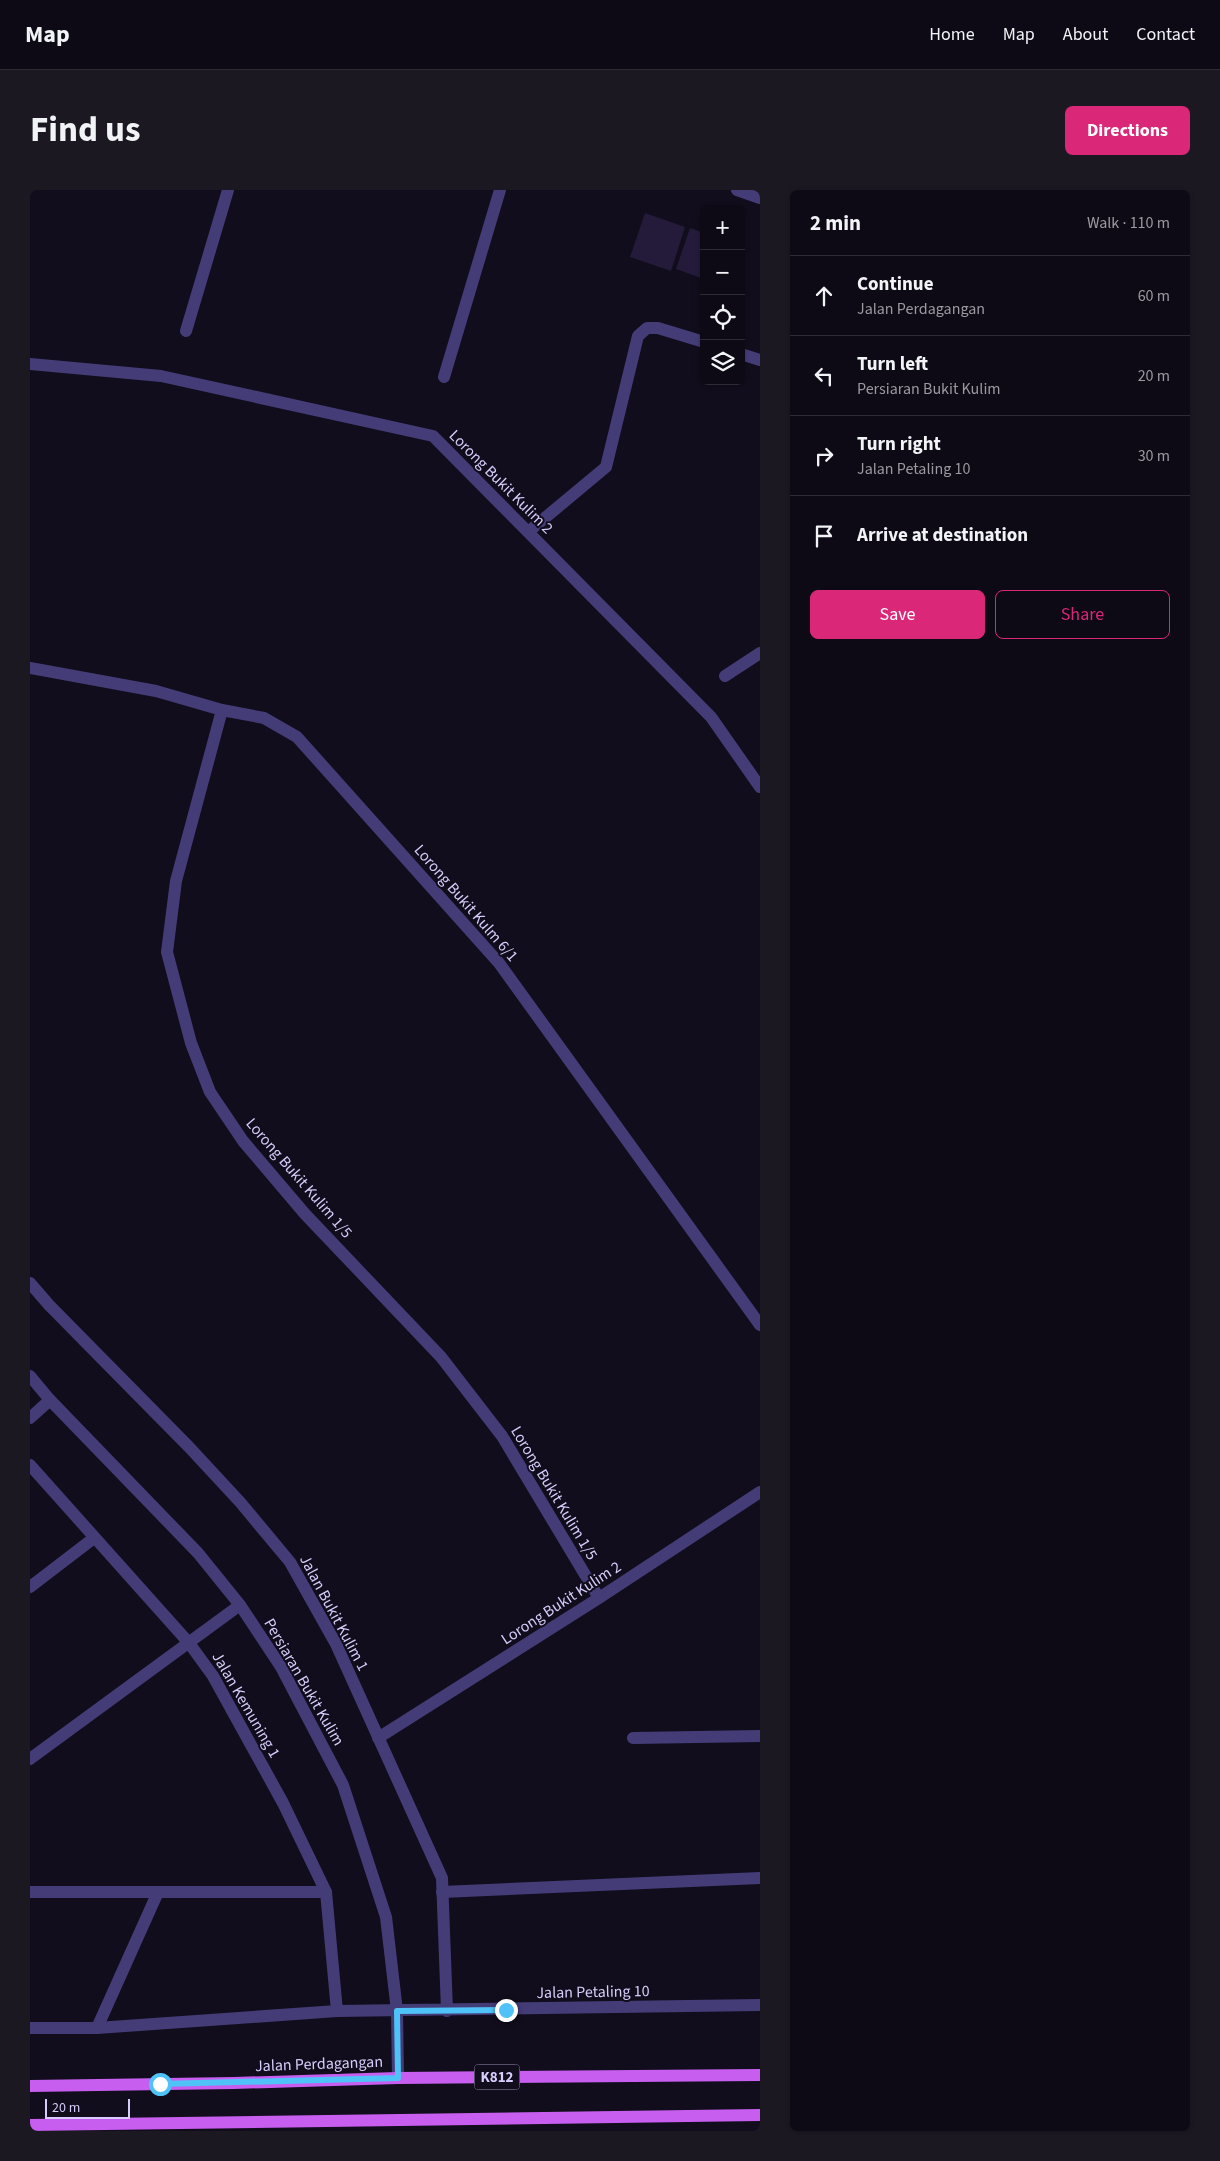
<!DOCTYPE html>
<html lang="en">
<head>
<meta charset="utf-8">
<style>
	:root { --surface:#0d0a15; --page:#1b1822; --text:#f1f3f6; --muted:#9a9aa0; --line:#2d2b34; --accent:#db2777 }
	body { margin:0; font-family:"Source Sans 3",sans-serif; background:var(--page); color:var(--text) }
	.controls { position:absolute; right:15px; top:15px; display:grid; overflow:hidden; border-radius:8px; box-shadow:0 1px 4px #0004 }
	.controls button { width:45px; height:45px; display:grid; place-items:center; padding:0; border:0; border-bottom:1px solid var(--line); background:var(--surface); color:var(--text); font:25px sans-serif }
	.scale { position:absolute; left:15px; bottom:12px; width:85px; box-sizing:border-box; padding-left:5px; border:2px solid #d6cdfa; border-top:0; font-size:14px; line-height:18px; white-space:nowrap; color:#d6cdfa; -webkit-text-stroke:4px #110d1c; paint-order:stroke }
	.stop { position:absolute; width:15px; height:15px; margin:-11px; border:4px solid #4fc3f7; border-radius:50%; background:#fff }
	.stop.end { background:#4fc3f7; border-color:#fff; box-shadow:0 1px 5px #0008 }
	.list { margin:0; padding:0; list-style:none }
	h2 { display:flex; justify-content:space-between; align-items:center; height:65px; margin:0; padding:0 20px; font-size:21px }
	h2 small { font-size:16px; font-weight:400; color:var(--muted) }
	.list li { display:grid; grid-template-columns:32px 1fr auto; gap:15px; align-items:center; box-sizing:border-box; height:80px; padding:0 20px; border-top:1px solid var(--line) }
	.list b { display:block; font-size:19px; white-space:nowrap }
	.list p { margin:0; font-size:16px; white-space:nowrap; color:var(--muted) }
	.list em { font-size:16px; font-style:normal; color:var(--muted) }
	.actions { display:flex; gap:10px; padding:15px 20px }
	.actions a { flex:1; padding:11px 0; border:1px solid var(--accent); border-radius:8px; text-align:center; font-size:18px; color:var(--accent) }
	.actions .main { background:var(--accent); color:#fff }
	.icon { flex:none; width:28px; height:28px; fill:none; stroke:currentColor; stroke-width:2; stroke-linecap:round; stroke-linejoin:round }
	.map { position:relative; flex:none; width:730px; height:1941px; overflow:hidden; border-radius:8px }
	header { display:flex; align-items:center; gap:30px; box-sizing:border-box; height:70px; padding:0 25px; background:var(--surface); border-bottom:1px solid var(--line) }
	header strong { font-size:24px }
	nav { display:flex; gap:28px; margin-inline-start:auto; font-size:18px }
	.intro { display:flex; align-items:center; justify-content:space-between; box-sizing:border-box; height:120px; padding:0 30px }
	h1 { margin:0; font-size:35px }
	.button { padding:12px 22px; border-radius:8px; background:var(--accent); color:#fff; font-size:18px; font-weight:700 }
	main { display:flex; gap:30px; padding:0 30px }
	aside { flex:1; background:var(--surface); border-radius:8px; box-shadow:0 1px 4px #0004 }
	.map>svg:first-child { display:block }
	.building { fill:#241b3b }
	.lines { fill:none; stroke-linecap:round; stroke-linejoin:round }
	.service { stroke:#443c77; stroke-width:12 }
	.minor { stroke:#443c77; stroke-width:12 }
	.tertiary { stroke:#443c77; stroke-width:12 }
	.primary { stroke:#c75ef0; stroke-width:12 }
	.route { stroke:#4fc3f7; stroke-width:6 }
	.labels { text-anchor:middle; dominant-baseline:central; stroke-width:4; stroke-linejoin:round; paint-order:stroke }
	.shield { fill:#110d1c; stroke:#9b93b7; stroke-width:1 }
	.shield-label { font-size:15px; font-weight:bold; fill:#d6cdfa }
	.street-label { font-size:16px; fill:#d6cdfa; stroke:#110d1c }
</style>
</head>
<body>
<header>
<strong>Map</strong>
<nav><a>Home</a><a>Map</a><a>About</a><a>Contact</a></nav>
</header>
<div class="intro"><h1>Find us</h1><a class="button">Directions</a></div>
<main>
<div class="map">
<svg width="730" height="1941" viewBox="0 0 730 1941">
	<rect width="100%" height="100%" fill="#110d1c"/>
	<path class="building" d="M615,23L655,37L641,81L600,67Z
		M660,38L674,43V89L646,79Z"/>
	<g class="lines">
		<path class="service" d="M0,1397L64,1348
			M0,1702H296
			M412,1702L730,1688
			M67,1838L128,1702"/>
		<path class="minor" d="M707,0L730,8
			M156,141L198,0
			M711,164L730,170
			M0,174L131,186L403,246L681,527L730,597
			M414,187L470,0
			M498,342L576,277L608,146L617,138H628L674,152
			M0,478L126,501L192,520L234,528L267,547L469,773L730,1135
			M695,486L730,463
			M192,520L146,691L137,762L161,853L180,902L213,951L275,1024L411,1167L472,1246L569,1408
			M0,1093L19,1115L159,1257L210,1312L260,1372L306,1454L412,1688L417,1821
			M0,1228L20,1210
			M0,1275L159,1453L183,1486L253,1613L296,1702L307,1821
			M348,1548L569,1408L730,1302
			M603,1548L730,1546
			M0,1569L210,1415
			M0,1838H67L307,1821L730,1815"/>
		<path class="tertiary" d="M0,1186L20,1210L168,1363L210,1415L251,1477L313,1595L356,1727L367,1821L368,1888"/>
		<path class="primary" d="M0,1896L204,1893L368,1888L730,1885
			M0,1935L730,1925"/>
	</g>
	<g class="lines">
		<path class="route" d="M130,1894L368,1888L367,1821L476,1820"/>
	</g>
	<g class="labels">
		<rect class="shield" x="444.5" y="1874.5" width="45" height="25" rx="4"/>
		<g class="shield-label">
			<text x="467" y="1887">K812</text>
		</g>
		<g class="street-label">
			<text transform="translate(471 292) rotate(45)">Lorong Bukit Kulim 2</text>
			<text transform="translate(436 713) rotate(49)">Lorong Bukit Kulm 6/1</text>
			<text transform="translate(269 988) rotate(49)">Lorong Bukit Kulim 1/5</text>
			<text transform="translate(524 1303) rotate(59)">Lorong Bukit Kulim 1/5</text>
			<text transform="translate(531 1413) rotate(-33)">Lorong Bukit Kulim 2</text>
			<text transform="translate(304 1423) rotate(62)">Jalan Bukit Kulim 1</text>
			<text transform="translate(274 1492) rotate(60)">Persiaran Bukit Kulim</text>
			<text transform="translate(216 1515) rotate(60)">Jalan Kemuning 1</text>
			<text transform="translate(563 1802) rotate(-1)">Jalan Petaling 10</text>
			<text transform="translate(289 1874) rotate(-2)">Jalan Perdagangan</text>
		</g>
	</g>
</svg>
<div class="controls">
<button>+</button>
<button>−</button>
<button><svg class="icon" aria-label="locate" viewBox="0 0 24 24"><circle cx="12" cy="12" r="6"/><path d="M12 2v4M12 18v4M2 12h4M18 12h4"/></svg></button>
<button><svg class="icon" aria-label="layers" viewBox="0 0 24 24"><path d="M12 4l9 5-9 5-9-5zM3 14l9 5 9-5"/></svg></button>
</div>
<div class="scale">20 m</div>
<div class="stop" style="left:130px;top:1894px"></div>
<div class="stop end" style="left:476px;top:1820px"></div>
</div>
<aside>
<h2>2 min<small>Walk · 110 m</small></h2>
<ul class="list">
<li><svg class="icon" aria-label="ahead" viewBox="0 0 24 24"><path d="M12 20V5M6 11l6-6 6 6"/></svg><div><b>Continue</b><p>Jalan Perdagangan</p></div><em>60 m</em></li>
<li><svg class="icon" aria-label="left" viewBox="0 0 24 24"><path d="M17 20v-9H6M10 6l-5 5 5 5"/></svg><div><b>Turn left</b><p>Persiaran Bukit Kulim</p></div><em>20 m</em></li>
<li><svg class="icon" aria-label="right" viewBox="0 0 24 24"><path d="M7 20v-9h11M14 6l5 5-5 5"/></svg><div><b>Turn right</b><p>Jalan Petaling 10</p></div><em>30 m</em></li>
<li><svg class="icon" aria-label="arrive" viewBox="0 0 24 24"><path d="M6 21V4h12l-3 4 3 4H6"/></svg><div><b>Arrive at destination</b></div></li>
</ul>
<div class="actions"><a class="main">Save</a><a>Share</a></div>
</aside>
</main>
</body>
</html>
